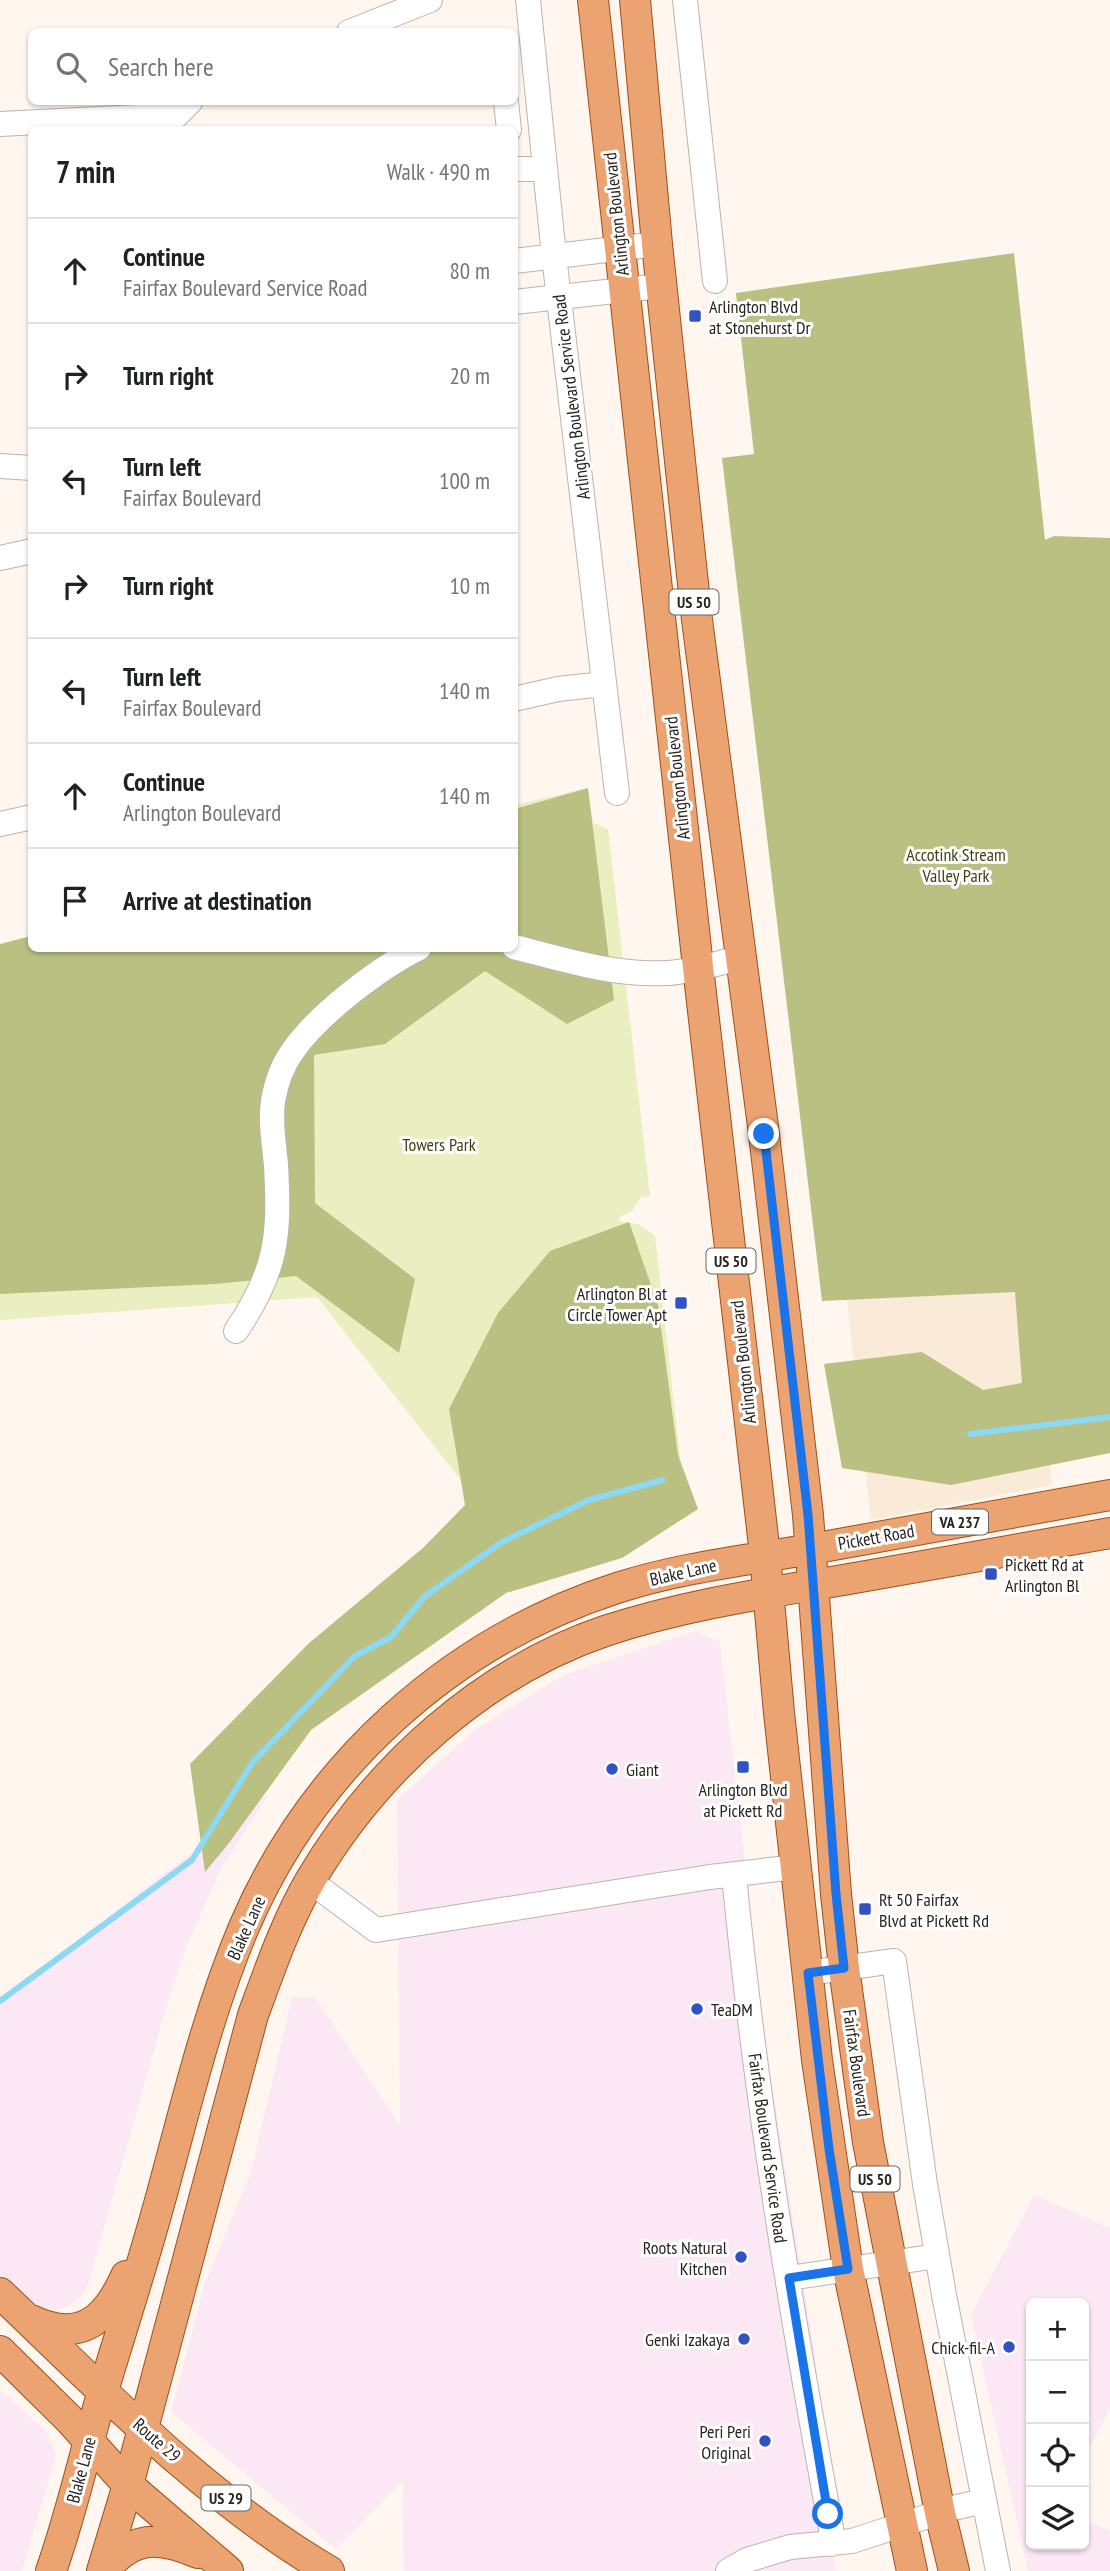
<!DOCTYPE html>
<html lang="en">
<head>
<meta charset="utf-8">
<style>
	:root { --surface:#fff; --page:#f2f2f2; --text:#202124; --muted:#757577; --line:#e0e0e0 }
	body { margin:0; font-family:"PT Sans Narrow",sans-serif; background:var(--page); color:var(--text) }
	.controls { position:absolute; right:21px; bottom:21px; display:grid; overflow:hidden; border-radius:10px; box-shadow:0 2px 5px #0004 }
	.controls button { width:63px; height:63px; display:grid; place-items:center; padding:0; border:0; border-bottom:2px solid var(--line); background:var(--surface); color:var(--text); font:35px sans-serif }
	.stop { position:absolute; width:21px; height:21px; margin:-16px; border:5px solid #1a73e8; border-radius:50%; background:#fff }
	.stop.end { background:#1a73e8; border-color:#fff; box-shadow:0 2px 7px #0008 }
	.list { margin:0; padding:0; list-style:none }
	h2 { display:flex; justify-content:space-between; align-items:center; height:91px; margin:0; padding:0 28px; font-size:30px }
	h2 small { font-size:23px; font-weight:400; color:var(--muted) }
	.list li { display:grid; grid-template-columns:46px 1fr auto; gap:21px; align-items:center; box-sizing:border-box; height:105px; padding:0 28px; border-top:2px solid var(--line) }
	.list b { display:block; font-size:26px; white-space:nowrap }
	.list p { margin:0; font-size:23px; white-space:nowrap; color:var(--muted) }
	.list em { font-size:23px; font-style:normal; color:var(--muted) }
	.icon { flex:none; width:38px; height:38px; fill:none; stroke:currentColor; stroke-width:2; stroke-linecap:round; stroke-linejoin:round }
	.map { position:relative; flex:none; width:1110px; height:2571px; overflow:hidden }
	.search { position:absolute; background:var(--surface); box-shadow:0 2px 5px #0004; left:28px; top:28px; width:490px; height:77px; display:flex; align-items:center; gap:18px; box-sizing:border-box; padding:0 24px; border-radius:10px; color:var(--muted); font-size:26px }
	.panel { position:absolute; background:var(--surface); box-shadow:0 2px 5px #0004; left:28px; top:126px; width:490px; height:826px; border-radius:10px }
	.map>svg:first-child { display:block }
	.commercial { fill:#fce7f5 }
	.industrial { fill:#faebd8 }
	.green { fill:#e9efc0 }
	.forest { fill:#b9c082 }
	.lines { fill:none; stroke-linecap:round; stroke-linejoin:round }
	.stream { stroke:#8dd8f2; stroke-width:6 }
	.minor-casing { stroke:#bdb4ab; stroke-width:26 }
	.major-casing { stroke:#9f4f18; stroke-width:32 }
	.minor { stroke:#fff; stroke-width:24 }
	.major { stroke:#eca372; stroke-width:30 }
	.route { stroke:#1a73e8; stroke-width:9 }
	.poi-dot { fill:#3152c2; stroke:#fff; stroke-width:2.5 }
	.labels { text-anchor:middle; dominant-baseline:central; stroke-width:6; stroke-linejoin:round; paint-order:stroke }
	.shield { fill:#fff; stroke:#686663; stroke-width:2 }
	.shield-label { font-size:16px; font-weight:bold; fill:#272420 }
	.street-label { font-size:18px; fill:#272420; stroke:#fff }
	.poi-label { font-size:18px; fill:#272420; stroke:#fff; text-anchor:start }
	.park-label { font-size:18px; fill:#3f4313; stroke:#fff }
</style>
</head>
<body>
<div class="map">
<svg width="1110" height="2571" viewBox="0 0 1110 2571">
	<rect width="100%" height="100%" fill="#fef6ef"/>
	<path class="commercial" d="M696,1631L720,1642L766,2048L817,2369L794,2373L836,2571H404L403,2481L336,2549L171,2412L205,2283L251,2172L292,1997H315L400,2125L397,1800L475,1730L564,1675Z
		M269,1793L222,1867L187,1945L165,2011L88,2285L81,2296L72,2304L60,2309H47L35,2305L0,2275V2000Z
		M1034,2195L1110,2228V2408L1084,2458V2303H1031V2545H1084V2519L1110,2531V2571H1028L971,2315Z
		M0,2391L45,2430L56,2455L22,2571H0Z"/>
	<path class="industrial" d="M1031,1270L1052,1485L871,1520L846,1290Z"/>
	<path class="green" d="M588,788L593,823L608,829L650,1196L641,1197L632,1211L620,1217L619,1221L638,1224L655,1236L685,1500L538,1578L317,1297L0,1320V1066L514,948L515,805Z"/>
	<path class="forest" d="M1014,253L1045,540L1054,536L1110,538V1453L951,1485L842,1468L824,1364L922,1352L983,1390L1022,1383L1015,1292L822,1301L722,458L754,454L736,293Z
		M588,788L614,1000L567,1024L485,971L385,1044L314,1055L315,1203L415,1279L399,1353L296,1276L215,1284L0,1294V944L31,936L32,948H514L515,809Z
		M629,1222L658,1305L678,1455L698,1509L622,1558L506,1593L311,1730L229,1843L205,1872L190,1764L308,1644L424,1547L465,1505L449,1409L498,1313L550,1251Z"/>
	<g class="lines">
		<path class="stream" d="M970,1434L1110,1417
			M0,2001L192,1860L252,1763L355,1656L391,1637L424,1597L502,1542L589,1500L663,1480"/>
		<g class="minor-casing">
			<path id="minor" d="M528,0L554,256L617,793
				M685,0L715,281
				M349,32L430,0
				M506,102L509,130
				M0,124L177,115L190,102
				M514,169H545
				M514,261L657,244
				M514,302L661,286
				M0,466L32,468
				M0,558L32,551
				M514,699L558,689L604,684
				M0,824L32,817
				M514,947C565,960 615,976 667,973C691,972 717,963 741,958
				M236,1331C277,1271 280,1236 276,1165C274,1144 270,1122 273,1101C276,1084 282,1066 292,1052C317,1015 379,968 419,948
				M734,1875C755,2094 791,2312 831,2528V2544
				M310,1881L376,1930L710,1877L796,1867
				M808,1973L894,1961L925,2184L944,2295L998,2571
				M789,2278L937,2256
				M728,2571L747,2560L790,2547L852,2541L953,2508L984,2501"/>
		</g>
		<g class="major-casing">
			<path id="major" d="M593,0L698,967L765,1555L779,1713L817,2060L848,2269L912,2571
				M635,0L657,244L696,612L764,1134L808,1515L836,1894L844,1968L868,2142L940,2513L954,2571
				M0,2293C103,2391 205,2498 329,2571
				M31,2320C80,2343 106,2321 126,2276
				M0,2351L70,2420L128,2485L228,2571
				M51,2571C72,2512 85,2451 103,2391C125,2318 149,2245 168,2171C190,2089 211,2005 244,1927C313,1766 450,1642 617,1588C682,1567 749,1560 817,1548C914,1530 1012,1513 1110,1495
				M102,2571L128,2485L253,2015C270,1969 286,1922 311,1879C377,1768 482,1673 605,1631C684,1605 767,1593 849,1579C936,1564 1023,1549 1110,1533
				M104,2571C132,2535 159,2536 198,2553"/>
		</g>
		<use href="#minor" class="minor"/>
		<use href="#major" class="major"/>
	</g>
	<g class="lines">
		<path class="route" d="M764,1134L808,1515L836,1894L844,1968L808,1973L829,2149L848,2269L789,2278L828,2514"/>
	</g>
	<g class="poi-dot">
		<rect x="688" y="309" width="14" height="14" rx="3.5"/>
		<rect x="674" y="1296" width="14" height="14" rx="3.5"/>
		<rect x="984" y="1567" width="14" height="14" rx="3.5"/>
		<rect x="736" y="1760" width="14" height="14" rx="3.5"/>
		<circle cx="612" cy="1769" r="7"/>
		<rect x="858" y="1902" width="14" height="14" rx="3.5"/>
		<circle cx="697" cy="2009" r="7"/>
		<circle cx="741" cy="2257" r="7"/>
		<circle cx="744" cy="2339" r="7"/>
		<circle cx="1009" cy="2347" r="7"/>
		<circle cx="765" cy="2441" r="7"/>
	</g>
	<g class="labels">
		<g class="shield">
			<rect x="669.5" y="589.5" width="49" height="25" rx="5"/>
			<rect x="706.5" y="1248.5" width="49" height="25" rx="5"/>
			<rect x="932" y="1509.5" width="56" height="25" rx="5"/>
			<rect x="850.5" y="2166.5" width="49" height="25" rx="5"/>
			<rect x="201.5" y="2485.5" width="49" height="25" rx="5"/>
		</g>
		<g class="shield-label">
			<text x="694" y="602">US 50</text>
			<text x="731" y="1261">US 50</text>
			<text x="960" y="1522">VA 237</text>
			<text x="875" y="2179">US 50</text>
			<text x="226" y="2498">US 29</text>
		</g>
		<g class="street-label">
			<text transform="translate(616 214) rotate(-96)">Arlington Boulevard</text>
			<text transform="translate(571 397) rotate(-97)">Arlington Boulevard Service Road</text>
			<text transform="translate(677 778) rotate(-96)">Arlington Boulevard</text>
			<text transform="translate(743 1362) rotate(-96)">Arlington Boulevard</text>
			<text transform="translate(876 1537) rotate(-10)">Pickett Road</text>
			<text transform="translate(683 1572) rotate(-13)">Blake Lane</text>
			<text transform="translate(246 1928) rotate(-66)">Blake Lane</text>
			<text transform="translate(857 2063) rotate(82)">Fairfax Boulevard</text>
			<text transform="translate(768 2148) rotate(82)">Fairfax Boulevard Service Road</text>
			<text transform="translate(157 2440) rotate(41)">Route 29</text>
			<text transform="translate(81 2470) rotate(-75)">Blake Lane</text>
		</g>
		<g class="poi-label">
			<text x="709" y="306">Arlington Blvd<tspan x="709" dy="21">at Stonehurst Dr</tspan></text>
			<text x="667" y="1293" text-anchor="end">Arlington Bl at<tspan x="667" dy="21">Circle Tower Apt</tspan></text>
			<text x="1005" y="1564">Pickett Rd at<tspan x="1005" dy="21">Arlington Bl</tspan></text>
			<text x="626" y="1769">Giant</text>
			<text x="743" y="1789" text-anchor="middle">Arlington Blvd<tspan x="743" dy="21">at Pickett Rd</tspan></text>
			<text x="879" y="1899">Rt 50 Fairfax<tspan x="879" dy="21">Blvd at Pickett Rd</tspan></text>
			<text x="711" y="2009">TeaDM</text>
			<text x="727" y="2247" text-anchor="end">Roots Natural<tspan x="727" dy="21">Kitchen</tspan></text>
			<text x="730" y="2339" text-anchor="end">Genki Izakaya</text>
			<text x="995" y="2347" text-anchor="end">Chick-fil-A</text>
			<text x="751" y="2431" text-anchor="end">Peri Peri<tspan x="751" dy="21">Original</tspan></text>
		</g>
		<g class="park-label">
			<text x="956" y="854">Accotink Stream<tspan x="956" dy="21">Valley Park</tspan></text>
			<text x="439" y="1144">Towers Park</text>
		</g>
	</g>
</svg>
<div class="controls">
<button>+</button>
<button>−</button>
<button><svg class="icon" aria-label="locate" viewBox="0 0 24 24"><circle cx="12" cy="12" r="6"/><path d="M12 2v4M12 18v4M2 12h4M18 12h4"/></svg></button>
<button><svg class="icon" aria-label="layers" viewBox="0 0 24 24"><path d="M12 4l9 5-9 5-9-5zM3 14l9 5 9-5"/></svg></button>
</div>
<div class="stop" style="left:828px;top:2514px"></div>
<div class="stop end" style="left:764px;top:1134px"></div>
<div class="search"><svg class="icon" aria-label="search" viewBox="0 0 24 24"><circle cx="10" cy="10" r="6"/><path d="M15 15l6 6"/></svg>Search here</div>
<section class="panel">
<h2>7 min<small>Walk · 490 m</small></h2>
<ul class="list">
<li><svg class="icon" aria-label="ahead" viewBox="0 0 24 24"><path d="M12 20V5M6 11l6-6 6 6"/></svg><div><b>Continue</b><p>Fairfax Boulevard Service Road</p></div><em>80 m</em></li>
<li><svg class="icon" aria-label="right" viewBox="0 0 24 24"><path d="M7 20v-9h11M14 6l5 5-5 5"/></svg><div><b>Turn right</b></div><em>20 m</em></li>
<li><svg class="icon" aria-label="left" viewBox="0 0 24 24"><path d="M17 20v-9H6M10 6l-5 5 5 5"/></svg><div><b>Turn left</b><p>Fairfax Boulevard</p></div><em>100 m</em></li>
<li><svg class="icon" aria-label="right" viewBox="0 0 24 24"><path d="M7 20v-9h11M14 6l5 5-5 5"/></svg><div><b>Turn right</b></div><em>10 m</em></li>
<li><svg class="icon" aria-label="left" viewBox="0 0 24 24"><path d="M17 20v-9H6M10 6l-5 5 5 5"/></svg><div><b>Turn left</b><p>Fairfax Boulevard</p></div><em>140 m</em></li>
<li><svg class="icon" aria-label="ahead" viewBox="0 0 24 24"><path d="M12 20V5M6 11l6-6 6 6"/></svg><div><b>Continue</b><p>Arlington Boulevard</p></div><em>140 m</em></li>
<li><svg class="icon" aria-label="arrive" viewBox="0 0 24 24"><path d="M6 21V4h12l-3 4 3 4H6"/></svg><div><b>Arrive at destination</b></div></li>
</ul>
</section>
</div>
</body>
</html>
